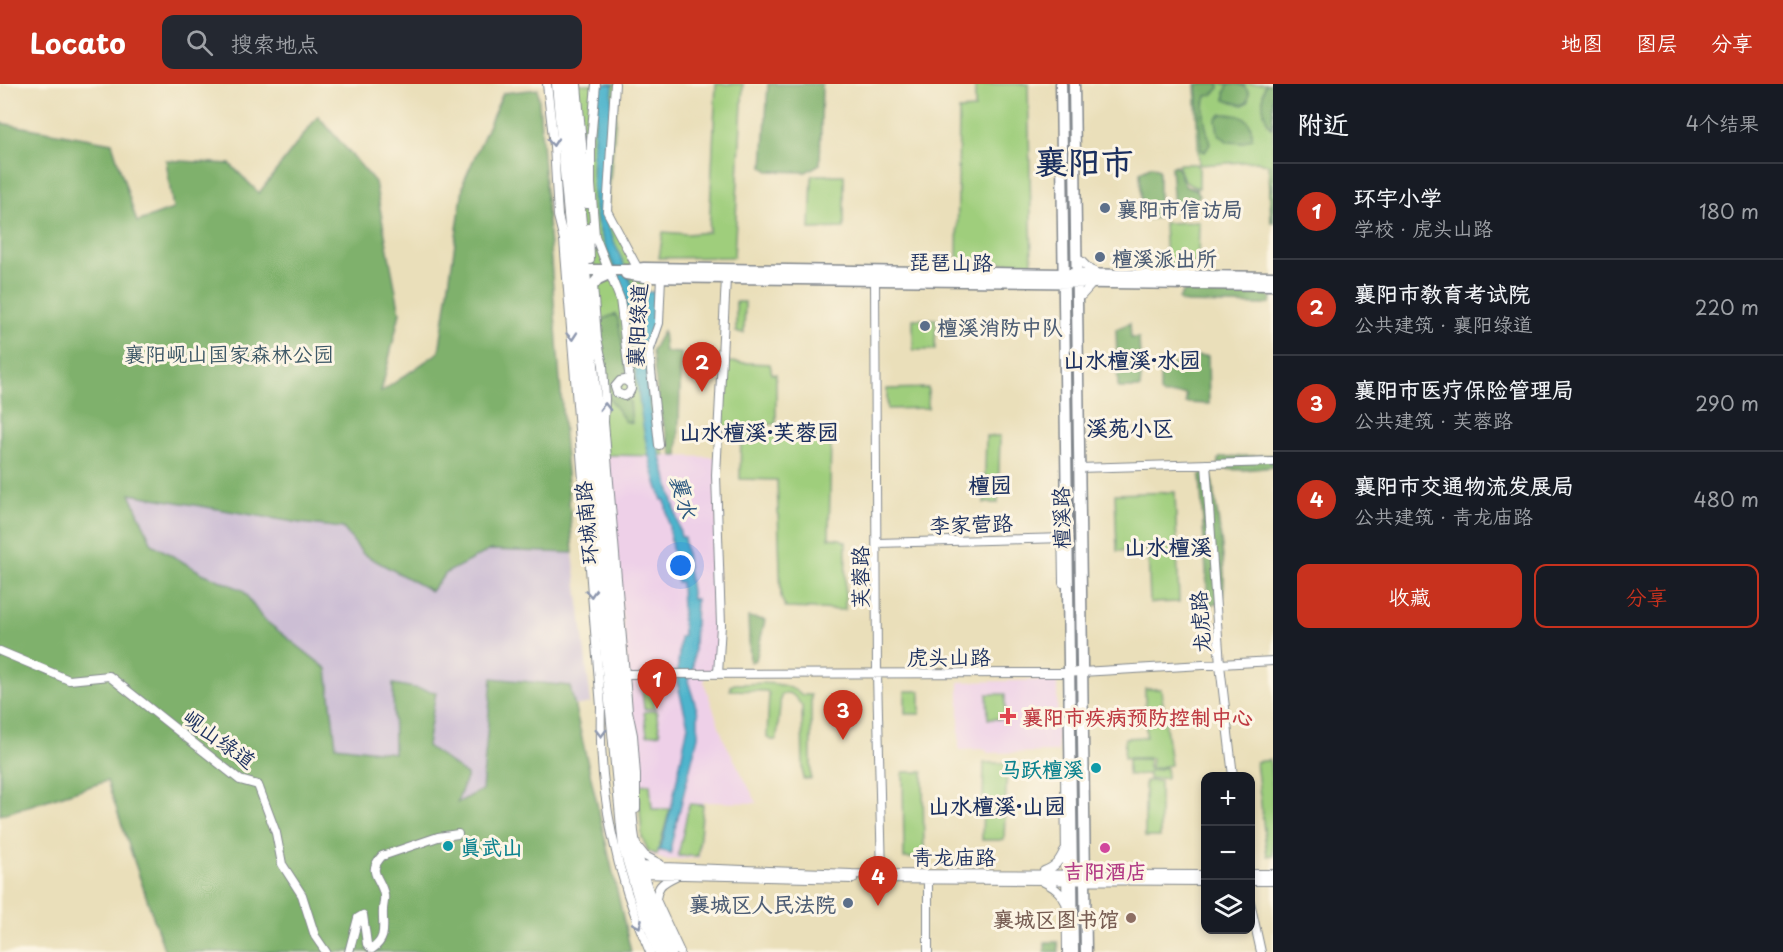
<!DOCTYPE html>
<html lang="zh">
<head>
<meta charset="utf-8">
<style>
	:root { --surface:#171b24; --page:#242831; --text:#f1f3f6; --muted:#9ea1a6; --line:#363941; --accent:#c8321e }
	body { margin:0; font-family:"Playpen Sans","LXGW WenKai TC",sans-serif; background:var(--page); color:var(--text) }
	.controls { position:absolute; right:18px; bottom:18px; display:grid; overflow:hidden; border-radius:12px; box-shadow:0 3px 9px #0003 }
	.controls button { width:54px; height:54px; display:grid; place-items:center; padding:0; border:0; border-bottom:2px solid var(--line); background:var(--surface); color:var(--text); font:30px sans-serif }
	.you { position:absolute; left:681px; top:482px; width:21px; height:21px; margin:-15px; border:4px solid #fff; border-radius:50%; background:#1a73e8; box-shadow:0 0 0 9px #1a73e833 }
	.badge { display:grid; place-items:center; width:39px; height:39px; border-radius:50%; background:var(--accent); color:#fff; font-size:20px; font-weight:700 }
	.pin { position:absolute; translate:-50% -50px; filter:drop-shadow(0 2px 3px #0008) }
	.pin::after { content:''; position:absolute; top:32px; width:21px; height:18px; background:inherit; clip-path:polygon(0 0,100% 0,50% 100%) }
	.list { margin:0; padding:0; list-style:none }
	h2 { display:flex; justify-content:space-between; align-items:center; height:78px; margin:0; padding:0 24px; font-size:26px }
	h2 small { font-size:20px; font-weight:400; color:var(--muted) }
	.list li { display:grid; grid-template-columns:39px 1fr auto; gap:18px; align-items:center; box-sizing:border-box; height:96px; padding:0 24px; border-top:2px solid var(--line) }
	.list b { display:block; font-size:22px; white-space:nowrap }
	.list p { margin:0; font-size:20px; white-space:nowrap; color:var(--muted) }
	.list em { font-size:20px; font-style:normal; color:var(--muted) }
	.actions { display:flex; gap:12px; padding:18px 24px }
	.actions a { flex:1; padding:14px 0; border:2px solid var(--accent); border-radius:12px; text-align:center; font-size:21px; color:var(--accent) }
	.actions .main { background:var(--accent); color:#fff }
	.icon { flex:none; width:33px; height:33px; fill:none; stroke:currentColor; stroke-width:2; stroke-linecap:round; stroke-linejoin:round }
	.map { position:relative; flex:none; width:1273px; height:868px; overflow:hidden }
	header { display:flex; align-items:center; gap:36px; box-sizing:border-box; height:84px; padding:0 30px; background:var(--accent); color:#fff }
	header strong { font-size:28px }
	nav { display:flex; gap:33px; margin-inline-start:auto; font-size:21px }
	.search { width:420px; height:54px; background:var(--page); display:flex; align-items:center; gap:15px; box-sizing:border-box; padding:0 21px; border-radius:12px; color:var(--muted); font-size:22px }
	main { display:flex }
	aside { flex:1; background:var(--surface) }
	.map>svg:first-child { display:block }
	.built { fill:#eed0e8 }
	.industrial { fill:#ccbed4 }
	.green { fill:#9fce7c; stroke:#5d7e6d; stroke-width:1.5 }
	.forest { fill:#7fb16c; stroke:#4d7065; stroke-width:1.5 }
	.water { fill:#4db4cc; stroke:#347295; stroke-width:1.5 }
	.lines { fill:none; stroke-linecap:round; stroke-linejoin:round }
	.minor-casing { stroke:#82878c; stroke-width:10 }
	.major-casing { stroke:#82878c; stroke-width:13 }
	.highway-casing { stroke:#82878c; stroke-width:14 }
	.minor { stroke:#fff; stroke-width:8 }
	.major { stroke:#fff; stroke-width:10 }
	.highway { stroke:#fff; stroke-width:12 }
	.oneway { stroke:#8d97ae }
	.service-dot { fill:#5c6f8a; stroke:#fcf5e5; stroke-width:2 }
	.health-dot { fill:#e0444e; stroke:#fcf5e5; stroke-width:2 }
	.culture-dot { fill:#0f9aa8; stroke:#fcf5e5; stroke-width:2 }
	.hotel-dot { fill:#d1479c; stroke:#fcf5e5; stroke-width:2 }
	.education-dot { fill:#8d6e63; stroke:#fcf5e5; stroke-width:2 }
	.labels { text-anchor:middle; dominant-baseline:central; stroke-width:6; stroke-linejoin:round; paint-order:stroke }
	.service-label { font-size:21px; font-weight:bold; fill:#4e5e75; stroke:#fcf5e5; text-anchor:start }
	.street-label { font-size:21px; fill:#1b2f5e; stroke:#fcf5e5 }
	.park-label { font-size:21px; fill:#3c5766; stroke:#fcf5e5 }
	.health-label { font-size:21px; font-weight:bold; fill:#be3a42; stroke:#fcf5e5; text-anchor:start }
	.culture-label { font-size:21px; font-weight:bold; fill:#0d838f; stroke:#fcf5e5; text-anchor:end }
	.hotel-label { font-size:21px; font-weight:bold; fill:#b23c85; stroke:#fcf5e5 }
	.education-label { font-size:21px; font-weight:bold; fill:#785e54; stroke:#fcf5e5; text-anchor:end }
	.neighbourhood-label { font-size:22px; font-weight:bold; fill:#1b2f5e; stroke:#fcf5e5 }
	.water-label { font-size:22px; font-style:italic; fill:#2a577f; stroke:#fcf5e5 }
	.town-label { font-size:33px; font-weight:bold; fill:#1b2f5e; stroke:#fcf5e5 }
</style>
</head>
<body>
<header>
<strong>Locato</strong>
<div class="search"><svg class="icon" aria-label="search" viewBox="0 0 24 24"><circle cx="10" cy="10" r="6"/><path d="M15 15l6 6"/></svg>搜索地点</div>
<nav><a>地图</a><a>图层</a><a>分享</a></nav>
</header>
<main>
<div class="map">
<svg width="1273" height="868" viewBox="0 0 1273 868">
	<rect width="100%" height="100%" fill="#fcf5e5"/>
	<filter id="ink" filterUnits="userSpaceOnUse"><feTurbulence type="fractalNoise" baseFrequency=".0167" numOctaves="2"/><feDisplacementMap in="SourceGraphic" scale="12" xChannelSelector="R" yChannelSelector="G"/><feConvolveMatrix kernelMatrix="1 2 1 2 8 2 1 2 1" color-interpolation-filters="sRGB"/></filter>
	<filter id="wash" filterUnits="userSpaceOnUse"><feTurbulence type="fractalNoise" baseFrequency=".008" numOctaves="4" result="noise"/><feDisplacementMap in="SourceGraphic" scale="24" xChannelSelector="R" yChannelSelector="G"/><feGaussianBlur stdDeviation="1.35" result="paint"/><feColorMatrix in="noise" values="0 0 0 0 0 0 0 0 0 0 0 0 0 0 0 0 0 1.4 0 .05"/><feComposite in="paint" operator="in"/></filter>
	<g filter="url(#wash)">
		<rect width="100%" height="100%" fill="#eadfba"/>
		<path class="built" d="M607,371L717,373L718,590H705L704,598L724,656L757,719L704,718L699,774L665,776L650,771L644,761Z
			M1057,596L1058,668L987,669L986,665L959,666V598Z"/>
		<path class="industrial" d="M129,409L300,439L343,444L363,470L446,489L490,466L573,469L591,619L573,622L570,602L492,594L482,706L456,719L394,669L335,662L327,585L262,534L243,506L202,489L152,460Z"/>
		<path class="green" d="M568,0H619L607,127L647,202L646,269L665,372L599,371Z
			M716,0H743L734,173L659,174L663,148L687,150L709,148Z
			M975,0H1028L1032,179L957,178L959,26L975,25Z
			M1195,0H1273V139H1271L1269,81L1257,77L1199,81Z
			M1178,80H1196L1199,84V104C1183,100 1183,95 1178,80Z
			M812,91H844V144L810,145Z
			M1199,138L1198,179H1166L1164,139Z
			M736,218H745L744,249L736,248Z
			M913,235H936L935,266H913Z
			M726,278L770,280L772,290H776V340L721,343Z
			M928,304V324L887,325V305Z
			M741,350L831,352L829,454L840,455L846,458L845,526L786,524L781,514L777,396L740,395Z
			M986,352H1000L998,419H984Z
			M1175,408L1179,518L1150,519L1148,466L1117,467L1115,410Z
			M735,600C759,600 783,595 802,611H811V695H803L802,622C795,613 792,606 781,611L777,654L776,656H771L767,653L769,610L767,607L730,606V602Z
			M653,604L655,624L644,625L642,605Z
			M1145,605H1161L1171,681L1151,685L1152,674H1124L1125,654L1146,653Z
			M905,607H920V630H905Z
			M987,610H1005V635H988Z
			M656,626L660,649L647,651L644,628Z
			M1128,675H1149V687L1166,683L1167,694L1149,695L1148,690L1128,691Z
			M1270,676L1273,706V771L1267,772L1256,678Z
			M984,679H1007L1004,756H982Z
			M903,688H923L924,774H904Z
			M1145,697H1160V753H1145Z
			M650,700L652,725H670L657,771L648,767L642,753L638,701Z
			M689,720L703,721L698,772H678Z"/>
		<path class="forest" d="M768,0H822L820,80L806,88L769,87L763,83Z
			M1197,0H1219V4L1212,11L1206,12C1201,30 1206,42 1210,60L1205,68L1201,66Z
			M1237,0L1244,2L1249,9L1248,18L1243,21L1225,16V8L1228,1Z
			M1265,0H1273V41L1271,44C1262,31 1261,14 1265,0Z
			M538,5L573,469L490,466L446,489L431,507L363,470L343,444L300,439L130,410L152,460L202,489L243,506L262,534L327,585L336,662L394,669L393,600L436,608L427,662L467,691L457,719L482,706L492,594L570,602L631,868H165L107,697L0,731V39L112,59L137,138L173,125L166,76L230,80L259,109L318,32L375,98L400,229L381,308L439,268L464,97L503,9Z
			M1222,30C1242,31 1252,31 1252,54L1242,59L1228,58L1218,49L1216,35Z
			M1175,81C1181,88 1181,96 1186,103L1196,105L1200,111L1196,116H1185L1180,121L1174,123L1171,83Z
			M1152,82L1159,85V130L1157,134L1146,135L1142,131L1140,88Z
			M1184,207L1265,209L1272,214L1270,219L1265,221L1186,219L1180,217L1179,215Z
			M615,230L618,235L626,282L625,291L612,300L618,312L630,317L632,339L625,337L609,314L599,243L603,235Z
			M1130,239L1131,254H1139L1141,293L1140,304H1118L1116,245Z
			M663,247L665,268L681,269L678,372H673L660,329L652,267Z
			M1191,272H1208L1209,320L1186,319V310L1163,311L1160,308V281L1190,280Z
			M1273,371V383L1245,386L1219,385L1218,383V376L1221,373Z
			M1204,388H1211C1214,410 1232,504 1220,519L1208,521L1200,391Z
			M748,533L765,536L756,576L750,578Z
			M1045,858H1058L1059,868H1045Z"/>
		<path class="water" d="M599,0H613L606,127L608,143L635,208H656L655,239L647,266V301L652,340L674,421L681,453H684L692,515H696L693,585L688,597L698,629V652L671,761V769L658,766L662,759L673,715L688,641L677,598L680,553L683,552L681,498H677L665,416H662C638,352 638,285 626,218C621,192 605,167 598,141C587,96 595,46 599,0Z"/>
	</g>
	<g filter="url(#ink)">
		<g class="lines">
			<g class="minor-casing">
				<path id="minor" d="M547,0L554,62L558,132L564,156L601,623C598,707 616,792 650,868
					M577,0L587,120
					M596,0L591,57V100L595,152L620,215L631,305L629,309L624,312L617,309L615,303L620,297L625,296L629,299
					M615,0L607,127L638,185L641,186
					M589,144L590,176
					M1081,177L1090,186L1097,189
					M658,192L661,193L659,239L649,268L659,361
					M875,195L877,590L882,790
					M593,201L597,254L603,281L605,315L604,338L628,627L633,651L636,691V725
					M1082,211L1091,201L1096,199
					M1206,380L1220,581L1233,692
					M1079,384L1273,378
					M1062,439L1063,499
					M877,459L1066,454
					M0,567L69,596L109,592L240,696L258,701L276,749L282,780L302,811L315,852L326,868
					M615,590L1064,589L1273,577
					M718,590L721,541L716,391L726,194
					M1065,685L1067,868
					M637,762L645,772L660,780
					M637,782L852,790L1206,791
					M1044,787C1055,783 1059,778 1064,767
					M640,790L853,795
					M1250,790H1273
					M928,792V868
					M865,795L1206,797
					M1042,797C1054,803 1060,807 1066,819
					M1250,797H1273
					M656,816L680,868
					M1250,818L1261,868
					M655,820C658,802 659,800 676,792
					M349,868L358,834L363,831L367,860L372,865C388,854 382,842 383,826C383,821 385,815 384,811C381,793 366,789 382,772L438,753L458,750"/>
			</g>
			<g class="major-casing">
				<path id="major" d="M1061,0L1073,868
					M1074,0L1086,868
					M578,186H629L644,184L1273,193
					M626,190L645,193L1273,201
					M586,209L598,195L609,190"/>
			</g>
			<g class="highway-casing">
				<path id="highway" d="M558,0L575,185L601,512L625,764L642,821L660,868
					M568,0L632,748C637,789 656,830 671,868"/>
			</g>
			<use href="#minor" class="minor"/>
			<use href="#major" class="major"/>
			<use href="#highway" class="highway"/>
		</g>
		<defs><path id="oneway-chevron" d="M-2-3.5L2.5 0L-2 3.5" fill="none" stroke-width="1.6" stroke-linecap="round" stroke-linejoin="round" transform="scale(1.5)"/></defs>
		<g class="oneway">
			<use href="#oneway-chevron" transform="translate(553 58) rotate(85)"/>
			<use href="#oneway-chevron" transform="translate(572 252) rotate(85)"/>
			<use href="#oneway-chevron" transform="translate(605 323) rotate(-89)"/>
			<use href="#oneway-chevron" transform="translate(591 509) rotate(86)"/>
			<use href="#oneway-chevron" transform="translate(601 649) rotate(89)"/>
			<use href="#oneway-chevron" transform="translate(638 840) rotate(66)"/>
		</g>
	</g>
	<g class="service-dot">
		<circle cx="1105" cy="124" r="6"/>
		<circle cx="1100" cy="173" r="6"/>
		<circle cx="925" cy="242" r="6"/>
		<circle cx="848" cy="819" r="6"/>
	</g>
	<path class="health-dot" d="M1005 623h6v6h6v6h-6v6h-6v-6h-6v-6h6z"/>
	<g class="culture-dot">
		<circle cx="1096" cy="684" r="6"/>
		<circle cx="448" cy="762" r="6"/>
	</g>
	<circle class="hotel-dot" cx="1105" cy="764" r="6"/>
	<circle class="education-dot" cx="1131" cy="834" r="6"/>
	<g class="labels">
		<g class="service-label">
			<text x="1117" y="124">襄阳市信访局</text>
			<text x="1112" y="173">檀溪派出所</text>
			<text x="937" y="242">檀溪消防中队</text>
			<text x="836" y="819" text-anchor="end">襄城区人民法院</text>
		</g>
		<g class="street-label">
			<text transform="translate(951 177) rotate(1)">琵琶山路</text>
			<text transform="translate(636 241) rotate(-87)">襄阳绿道</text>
			<text transform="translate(1060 434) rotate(-91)">檀溪路</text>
			<text transform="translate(585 439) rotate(-95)">环城南路</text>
			<text transform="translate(971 439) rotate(-2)">李家营路</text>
			<text transform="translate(859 493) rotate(-90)">芙蓉路</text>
			<text transform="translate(1199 538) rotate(-94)">龙虎路</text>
			<text x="949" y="572">虎头山路</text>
			<text transform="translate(220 654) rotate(36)">岘山绿道</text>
			<text x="954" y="772">青龙庙路</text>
		</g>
		<g class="park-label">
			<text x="229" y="269">襄阳岘山国家森林公园</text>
		</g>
		<g class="health-label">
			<text x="1022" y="632">襄阳市疾病预防控制中心</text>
		</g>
		<g class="culture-label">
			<text x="1084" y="684">马跃檀溪</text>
			<text x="460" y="762" text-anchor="start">真武山</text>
		</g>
		<g class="hotel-label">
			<text x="1105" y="786">吉阳酒店</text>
		</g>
		<g class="education-label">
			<text x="1119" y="834">襄城区图书馆</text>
		</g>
		<g class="neighbourhood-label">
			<text x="1132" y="274">山水檀溪·水园</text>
			<text x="1130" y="342">溪苑小区</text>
			<text x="759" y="346">山水檀溪·芙蓉园</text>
			<text x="990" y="399">檀园</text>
			<text x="1168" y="461">山水檀溪</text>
			<text x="997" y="720">山水檀溪·山园</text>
		</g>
		<g class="water-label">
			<text transform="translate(685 412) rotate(74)">襄水</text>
		</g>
		<g class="town-label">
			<text x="1084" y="76">襄阳市</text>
		</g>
	</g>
</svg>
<div class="controls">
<button>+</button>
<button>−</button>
<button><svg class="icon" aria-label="layers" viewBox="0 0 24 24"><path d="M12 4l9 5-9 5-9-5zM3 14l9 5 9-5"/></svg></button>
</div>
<div class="you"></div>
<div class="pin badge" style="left:657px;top:625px">1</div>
<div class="pin badge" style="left:702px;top:308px">2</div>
<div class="pin badge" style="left:843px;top:656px">3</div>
<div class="pin badge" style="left:878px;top:822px">4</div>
</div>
<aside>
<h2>附近<small>4个结果</small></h2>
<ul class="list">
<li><span class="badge">1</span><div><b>环宇小学</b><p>学校 · 虎头山路</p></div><em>180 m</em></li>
<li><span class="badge">2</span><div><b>襄阳市教育考试院</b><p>公共建筑 · 襄阳绿道</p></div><em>220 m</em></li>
<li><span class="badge">3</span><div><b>襄阳市医疗保险管理局</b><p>公共建筑 · 芙蓉路</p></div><em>290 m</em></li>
<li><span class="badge">4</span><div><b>襄阳市交通物流发展局</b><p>公共建筑 · 青龙庙路</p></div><em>480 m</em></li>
</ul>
<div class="actions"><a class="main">收藏</a><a>分享</a></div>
</aside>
</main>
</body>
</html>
